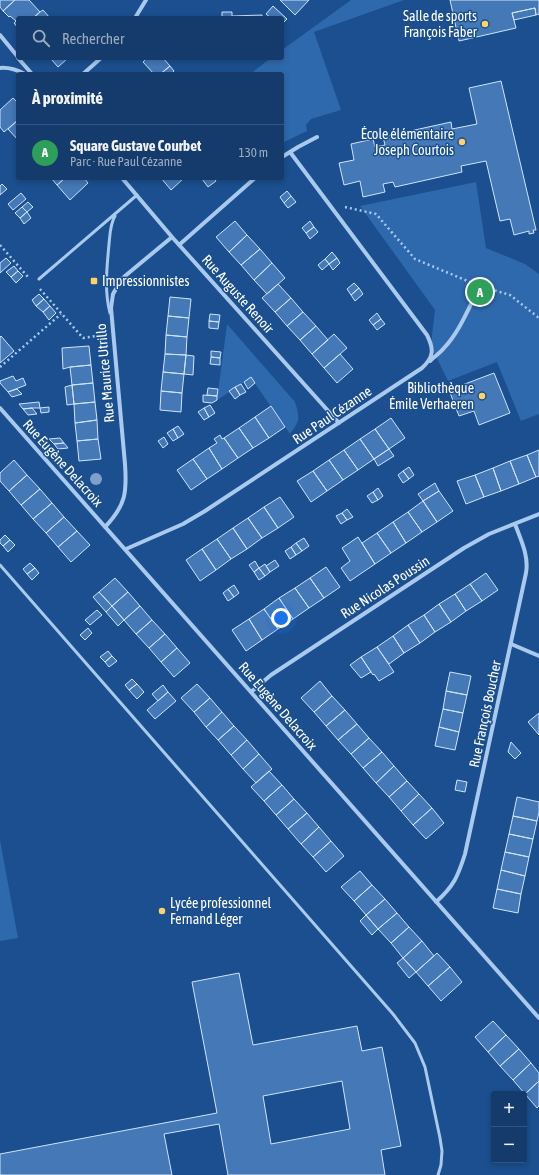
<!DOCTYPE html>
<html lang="fr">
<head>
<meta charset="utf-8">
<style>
	:root { --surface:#143b6b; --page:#214673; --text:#f1f3f6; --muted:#9dadc1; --line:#33557e; --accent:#8bbbb9 }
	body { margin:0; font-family:"Asap Condensed",sans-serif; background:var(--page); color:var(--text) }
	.controls { position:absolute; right:12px; bottom:12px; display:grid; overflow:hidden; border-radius:4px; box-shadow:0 2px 6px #0003 }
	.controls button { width:36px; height:36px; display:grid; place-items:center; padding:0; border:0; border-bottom:1px solid var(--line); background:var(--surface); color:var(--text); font:20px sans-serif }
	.you { position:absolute; left:281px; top:618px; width:14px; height:14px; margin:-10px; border:3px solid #fff; border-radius:50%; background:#1a73e8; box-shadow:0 0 0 6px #1a73e833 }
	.badge { display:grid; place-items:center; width:26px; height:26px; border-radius:50%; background:var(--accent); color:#fff; font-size:13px; font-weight:700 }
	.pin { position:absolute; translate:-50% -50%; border:2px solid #fff; box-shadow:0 1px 4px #0006 }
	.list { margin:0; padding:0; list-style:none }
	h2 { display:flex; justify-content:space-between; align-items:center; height:52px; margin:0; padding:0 16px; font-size:17px }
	h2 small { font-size:13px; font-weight:400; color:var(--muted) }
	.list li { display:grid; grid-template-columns:26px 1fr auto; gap:12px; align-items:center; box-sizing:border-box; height:56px; padding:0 16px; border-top:1px solid var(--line) }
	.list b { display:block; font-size:15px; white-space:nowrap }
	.list p { margin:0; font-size:13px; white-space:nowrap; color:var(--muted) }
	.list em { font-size:13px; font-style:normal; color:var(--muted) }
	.icon { flex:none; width:22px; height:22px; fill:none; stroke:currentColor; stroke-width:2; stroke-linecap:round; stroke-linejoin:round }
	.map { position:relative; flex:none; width:539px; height:1175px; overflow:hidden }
	.search { position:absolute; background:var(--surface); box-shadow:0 2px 6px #0003; left:16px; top:16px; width:268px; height:44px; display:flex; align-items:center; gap:10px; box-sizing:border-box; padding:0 14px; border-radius:4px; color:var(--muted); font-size:15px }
	.panel { position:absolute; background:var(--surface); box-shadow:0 2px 6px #0003; left:16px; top:72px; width:268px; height:108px; border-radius:4px }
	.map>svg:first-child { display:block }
	.green { fill:#2e69ad }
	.building { fill:#4478b7; stroke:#cfe3fa; fill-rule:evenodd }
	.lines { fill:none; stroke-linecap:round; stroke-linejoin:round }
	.path { stroke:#a9c9ee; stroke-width:2.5; stroke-dasharray:2 3; stroke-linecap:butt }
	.lane { stroke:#a9c9ee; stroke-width:3 }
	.street { stroke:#a9c9ee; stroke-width:4 }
	.tree { fill:#7ea0ca }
	.poi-dot { fill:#ffd166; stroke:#1b4f8f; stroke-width:1.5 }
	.labels { text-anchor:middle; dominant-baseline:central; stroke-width:3; stroke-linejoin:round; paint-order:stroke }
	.poi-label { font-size:14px; fill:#fff; stroke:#1b4f8f; text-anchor:end }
	.street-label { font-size:14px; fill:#fff; stroke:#1b4f8f }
</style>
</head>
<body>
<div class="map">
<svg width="539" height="1175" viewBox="0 0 539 1175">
	<rect width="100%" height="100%" fill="#1b4f8f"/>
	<path class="green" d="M351,0H404L314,32L341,110L311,119L306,125L307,131L282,143V74H250L271,58H282V50Z
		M476,182L486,248L525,264L539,274V414L521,421L497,362L448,381L432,348V335L435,310L360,206Z
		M227,324L295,402C300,418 300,421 290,434L251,378L217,400Z
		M0,840L18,938L0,941Z"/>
	<path class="building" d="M0,0H15L3,11L0,7Z
		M15,0H29L40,12L33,18H18V28L14,23L16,21L10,16L9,17L3,11Z
		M280,0H309L295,15Z
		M450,0H539V14L536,15L535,8L512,13L516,28L459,41Z
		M273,6L287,19L282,24V18H271L266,14Z
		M535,8L536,15L514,20L512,13Z
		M43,10L50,18H33L40,12Z
		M222,12H232V16L262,15V18H222Z
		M53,58H68L58,67L52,60Z
		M147,58H163L170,66L160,74H154L143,62Z
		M170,66L174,71L171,74H164L163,72Z
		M501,81L536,230H533L534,233L529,234V231L514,235L510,219L500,221L486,161L461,166L462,172L395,187L393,182L383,184L385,192L363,197L360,181L344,185L339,163L354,160L351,144L373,139L375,147L385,145L383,137L451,122L452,129L477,124L469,88Z
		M13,98L18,103V120L4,132L0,127V110Z
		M18,120V140L8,129Z
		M51,178H65L57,185Z
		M65,178H84L88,183L70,200L57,185Z
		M161,178H184L171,190Z
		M203,178H214L216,181L208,187L202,179Z
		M2,184L7,189L0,195V186Z
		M287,191L291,196L284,203L280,197Z
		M21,193L26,199L13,210L8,204Z
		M291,196L296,202L288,208L284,203Z
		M28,202L33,207L27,212L22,207Z
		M22,207L27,212L20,218L15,213Z
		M27,212L31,218L24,224L20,218Z
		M235,221L247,235L229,252L216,237Z
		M310,221L314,227L306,233L302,228Z
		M314,227L318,232L310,239L306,233Z
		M247,235L260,249L241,265L229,252Z
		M260,249L272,263L254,280L241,265Z
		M332,252L337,258L329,264L325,259Z
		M6,258L11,263L0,273V263Z
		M337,258L340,263L333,270L329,264Z
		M325,259L329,264L322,270L318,265Z
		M272,263L285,278L267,294L254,280Z
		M14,266L18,271L11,277L6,272Z
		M18,271L23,276L16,283L11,277Z
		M354,283L359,288L351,295L347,289Z
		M278,284L291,298L275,312L262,298Z
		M359,288L363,294L355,301L351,295Z
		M39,294L44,299L36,306L32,300Z
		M170,297L191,299L189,318L168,316Z
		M291,298L303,312L287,326L275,312Z
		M44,299L50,306L43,312L36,306Z
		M50,306L56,313L49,320L43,312Z
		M303,312L316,326L300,340L287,326Z
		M377,313L381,319L373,325L369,320Z
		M210,314L220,315L219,322L209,321Z
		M168,316L189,318L187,337L166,335Z
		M381,319L385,324L377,330L373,325Z
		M209,321L219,322L218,329L209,328Z
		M316,326L328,340L312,354L300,340Z
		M334,334L347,348L324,368L312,354Z
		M166,335L187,337L186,355L165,354Z
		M1,336L14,351L0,363V337Z
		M89,346L91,365L70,367L63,369L62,348Z
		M211,351L221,352L220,358L211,357Z
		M165,354L186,355L184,374L163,372Z
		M340,354L353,369L337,383L324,368Z
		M186,355L194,356L193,375L184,374Z
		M211,357L220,358V365L210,364Z
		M91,365L93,383L72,385L70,367Z
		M163,372L184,374L182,393L161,391Z
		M494,373L510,413L479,425L474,411L459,416L449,390Z
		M13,376L16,381L23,378L26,385L8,392L0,383V381Z
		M251,377L255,383L248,389L244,382Z
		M93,383L95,402L74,404L72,385Z
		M241,384L246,392L240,395L235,387Z
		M72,385L74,404L67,405L65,387Z
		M235,387L240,395L235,399L229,391Z
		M208,388L218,389L217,396L207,395Z
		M17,389L22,394L12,397L8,392Z
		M161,391L182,393L181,412L160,410Z
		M203,395L217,396V400L212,403L203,402Z
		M39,402L40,408H32L23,409L19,404Z
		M95,402L97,420L75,423L74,404Z
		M210,405L215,413L209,417L204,408Z
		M271,406L285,427L269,438L255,417Z
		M49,407V412L41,413L40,408Z
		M32,408L37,414L28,415L23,409Z
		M204,408L209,417L204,420L198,412Z
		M255,417L269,438L253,448L239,428Z
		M391,418L405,438L389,449L375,429Z
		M97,420L98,439L77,441L75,423Z
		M178,426L184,434L178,438L173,429Z
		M239,428L253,448L238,458L224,438Z
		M173,429L178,438L173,441L167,433Z
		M375,429L389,449L374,459L360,439Z
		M220,435L222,439L224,438L238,458L222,469L209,448L217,443L214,439Z
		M164,437L168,444L163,448L158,441Z
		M60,438L64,443L54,444L49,439Z
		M98,439L101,459L79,461L77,441Z
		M360,439L374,459L358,470L344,450Z
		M64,443L68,448L58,449L54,444Z
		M209,448L222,469L207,479L193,459Z
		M389,449L394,456L378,466L374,459Z
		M344,450L358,470L343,480L329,460Z
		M539,450V476L536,477L527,455Z
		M527,455L536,477L519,484L510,461Z
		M193,459L207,479L191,490L177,470Z
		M14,460L27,475L9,491L0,481V473Z
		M329,460L343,480L327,491L313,471Z
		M510,461L519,484L501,491L493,468Z
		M409,467L414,475L409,479L403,471Z
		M493,468L501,491L484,497L475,475Z
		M313,471L327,491L311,502L297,481Z
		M403,471L409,479L403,483L398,475Z
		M27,475L40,489L21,505L9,491Z
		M475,475L484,497L466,504L457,481Z
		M435,483L439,491L423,501L418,494Z
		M378,488L383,496L378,500L373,492Z
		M40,489L52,503L33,519L21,505Z
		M439,491L453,511L437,522L423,501Z
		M373,492L378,500L372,503L367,496Z
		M280,497L294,517L278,528L264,507Z
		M423,501L437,522L422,532L408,512Z
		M52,503L64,517L46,533L33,519Z
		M264,507L278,528L262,538L248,518Z
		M347,509L353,517L347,520L342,513Z
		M408,512L422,532L406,543L393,522Z
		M342,513L347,520L341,524L336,516Z
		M64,517L77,531L58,547L46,533Z
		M248,518L262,538L247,549L233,528Z
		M393,522L406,543L391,553L377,533Z
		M233,528L247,549L231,559L217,539Z
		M77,531L90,545L71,562L58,547Z
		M377,533L391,553L375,564L362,543Z
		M5,535L10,540L3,546L0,543V540Z
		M358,537L375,564L350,581L341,568L350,561L342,548Z
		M304,538L309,546L302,551L296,543Z
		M217,539L231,559L216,570L202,549Z
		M10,540L15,545L8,552L3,546Z
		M296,543L302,551L296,555L291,547Z
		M291,547L296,555L290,559L285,551Z
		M202,549L216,570L200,581L186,560Z
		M275,560L279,566L270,572L266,566Z
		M255,561L259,568L254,572L249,565Z
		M30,563L35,568L27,574L23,569Z
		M265,564L270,572L265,576L259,568Z
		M326,567L340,587L324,598L310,578Z
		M35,568L39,573L32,580L27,574Z
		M259,568L265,576L259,580L254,572Z
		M486,573L498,590L482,601L470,584Z
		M115,578L128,592L112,606L99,592Z
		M310,578L324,598L309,608L295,588Z
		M470,584L482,601L466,611L455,594Z
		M234,585L239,593L234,597L228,589Z
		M295,588L309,608L293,619L279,598Z
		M228,589L234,597L228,601L223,593Z
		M99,592L112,606L106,612L93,597Z
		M128,592L140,606L124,620L112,606Z
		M455,594L466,611L451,622L439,604Z
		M279,598L293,619L278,629L264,609Z
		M439,604L451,622L435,632L424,615Z
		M112,606L124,620L118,626L106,612Z
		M140,606L152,620L136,634L124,620Z
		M264,609L278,629L262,640L249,619Z
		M97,610L102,615L90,625L85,620Z
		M424,615L435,632L420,643L408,625Z
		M249,619L262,640L246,651L232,630Z
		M152,620L165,634L149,648L136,634Z
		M408,625L420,643L404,653L393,636Z
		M88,628L92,633L85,640L80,635Z
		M165,634L177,648L161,662L149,648Z
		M393,636L404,653L389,664L377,647Z
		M377,647L394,672L379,681L374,674L373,675L361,657Z
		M177,648L190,663L174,677L161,662Z
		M108,651L112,656L105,662L100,657Z
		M112,656L117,661L109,667L105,662Z
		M361,657L371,672L361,678L350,665Z
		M450,672L471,676L467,695L446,691Z
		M132,679L137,684L129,690L125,685Z
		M320,681L332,696L314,712L301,698Z
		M137,684L144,692L137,699L129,690Z
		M197,684L210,698L194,712L181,698Z
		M163,685L168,692L158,701L152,694Z
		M446,691L467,695L463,713L443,709Z
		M168,692L176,701L155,719L147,710Z
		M332,696L345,710L326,726L314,712Z
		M210,698L222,712L206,727L194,712Z
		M443,709L463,713L459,732L439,727Z
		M345,710L357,724L338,740L326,726Z
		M222,712L234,726L218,740L206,727Z
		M539,713V735L528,722Z
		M357,724L369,738L351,754L338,740Z
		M234,726L247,740L231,755L218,740Z
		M439,727L459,732L455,750L435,746Z
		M369,738L382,752L363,768L351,754Z
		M247,740L259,754L243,769L231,755Z
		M511,742L521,753L515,759L508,752Z
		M382,752L394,766L376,783L363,768Z
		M259,754L272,769L256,783L243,769Z
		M394,766L407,781L389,797L376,783Z
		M269,771L282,785L264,801L251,787Z
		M457,780L467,782L465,792L455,790Z
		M407,781L419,794L401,811L389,797Z
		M282,785L294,799L276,815L264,801Z
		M419,794L432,808L413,825L401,811Z
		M517,797L539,802V812L537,821L513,816Z
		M294,799L307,813L288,829L276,815Z
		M432,808L444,823L426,839L413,825Z
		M307,813L319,827L301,844L288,829Z
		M513,816L537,821L533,839L509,834Z
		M319,827L331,841L313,857L301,844Z
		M509,834L533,839L529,857L505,852Z
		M331,841L344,856L326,872L313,857Z
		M505,852L529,857L525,876L501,870Z
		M501,870L525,876L521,894L497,889Z
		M360,871L372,885L354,901L341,887Z
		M372,885L385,899L366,915L354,901Z
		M497,889L521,894L518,913L493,908Z
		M385,899L397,913L378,929L366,915Z
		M397,913L409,927L391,943L378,929Z
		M366,915L378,929L372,935L360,921Z
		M409,927L422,941L403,958L391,943Z
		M422,941L434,956L416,972L403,958Z
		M437,953L450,967L428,986L416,972Z
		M403,958L416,972L409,978L397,963Z
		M450,967L462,982L441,1001L428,986Z
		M239,973L253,1045L357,1026L362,1051L382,1047L401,1146L381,1150L385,1175H228L219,1124L164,1134L172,1175H0V1154L217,1113L192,982ZM342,1081L350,1129L271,1144L263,1096Z
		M493,1021L506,1035L488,1052L475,1037Z
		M506,1035L519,1049L500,1066L488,1052Z
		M519,1049L531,1063L513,1080L500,1066Z
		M531,1063L539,1073V1081L525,1094L513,1080Z
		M539,1081V1106L537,1108L525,1094Z"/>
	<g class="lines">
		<path class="path" d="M345,207L376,214L415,259L470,282
			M0,245L28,277
			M40,289L83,338L103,335
			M490,289L510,295L539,318
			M0,367L61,314"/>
		<path class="lane" d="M39,279L137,195
			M110,313C104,290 107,267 109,244C110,235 110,224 115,216
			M0,565L393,1014L415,1043L425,1067L440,1138L442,1151L441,1165L438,1175"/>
		<path class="street" d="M135,18L146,0
			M0,35L18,57
			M18,58L32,74
			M0,68C9,67 17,70 25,74
			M83,74L101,58
			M282,157L298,147L317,137
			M122,178L172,237L339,423
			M179,245L255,178
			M430,361C434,357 440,353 444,348C460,331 469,307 480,286
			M0,408L539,1018
			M105,527C126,505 127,492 125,464L111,308L113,294L120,282L125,276L172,237
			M126,549L183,524L205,511L422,368C434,357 434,349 427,335L290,152
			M511,644L539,656
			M251,692L271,675L464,548L489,534L539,514
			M436,902C454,886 458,876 465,854L526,573C529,556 521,540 515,524"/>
	</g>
	<circle class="tree" cx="96" cy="479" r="6"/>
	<g class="poi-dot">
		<circle cx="485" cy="24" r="4"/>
		<circle cx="462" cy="142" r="4"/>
		<rect x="90" y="277" width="8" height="8" rx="2"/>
		<circle cx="482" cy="396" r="4"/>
		<circle cx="162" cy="911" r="4"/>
	</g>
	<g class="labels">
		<g class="poi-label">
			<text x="477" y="16">Salle de sports<tspan x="477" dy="16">François Faber</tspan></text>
			<text x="454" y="134">École élémentaire<tspan x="454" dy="16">Joseph Courtois</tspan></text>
			<text x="102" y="281" text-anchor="start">Impressionnistes</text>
			<text x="474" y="388">Bibliothèque<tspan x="474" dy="16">Émile Verhaeren</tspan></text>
			<text x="170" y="903" text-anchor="start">Lycée professionnel<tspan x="170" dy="16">Fernand Léger</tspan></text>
		</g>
		<g class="street-label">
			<text transform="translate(238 294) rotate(48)">Rue Auguste Renoir</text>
			<text transform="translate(105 373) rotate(-95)">Rue Maurice Utrillo</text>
			<text transform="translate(332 415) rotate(-34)">Rue Paul Cézanne</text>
			<text transform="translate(63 463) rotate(48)">Rue Eugène Delacroix</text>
			<text transform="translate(385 587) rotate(-33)">Rue Nicolas Poussin</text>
			<text transform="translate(278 706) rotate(49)">Rue Eugène Delacroix</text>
			<text transform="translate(485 714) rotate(-78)">Rue François Boucher</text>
		</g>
	</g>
</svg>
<div class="controls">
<button>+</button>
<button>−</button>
</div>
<div class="you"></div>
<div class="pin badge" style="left:480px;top:292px;background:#2e9e5b">A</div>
<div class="search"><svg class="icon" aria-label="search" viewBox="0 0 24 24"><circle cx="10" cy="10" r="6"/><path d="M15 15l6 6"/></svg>Rechercher</div>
<section class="panel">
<h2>À proximité<small></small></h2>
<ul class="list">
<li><span class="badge" style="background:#2e9e5b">A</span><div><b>Square Gustave Courbet</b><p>Parc · Rue Paul Cézanne</p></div><em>130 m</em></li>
</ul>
</section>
</div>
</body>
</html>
